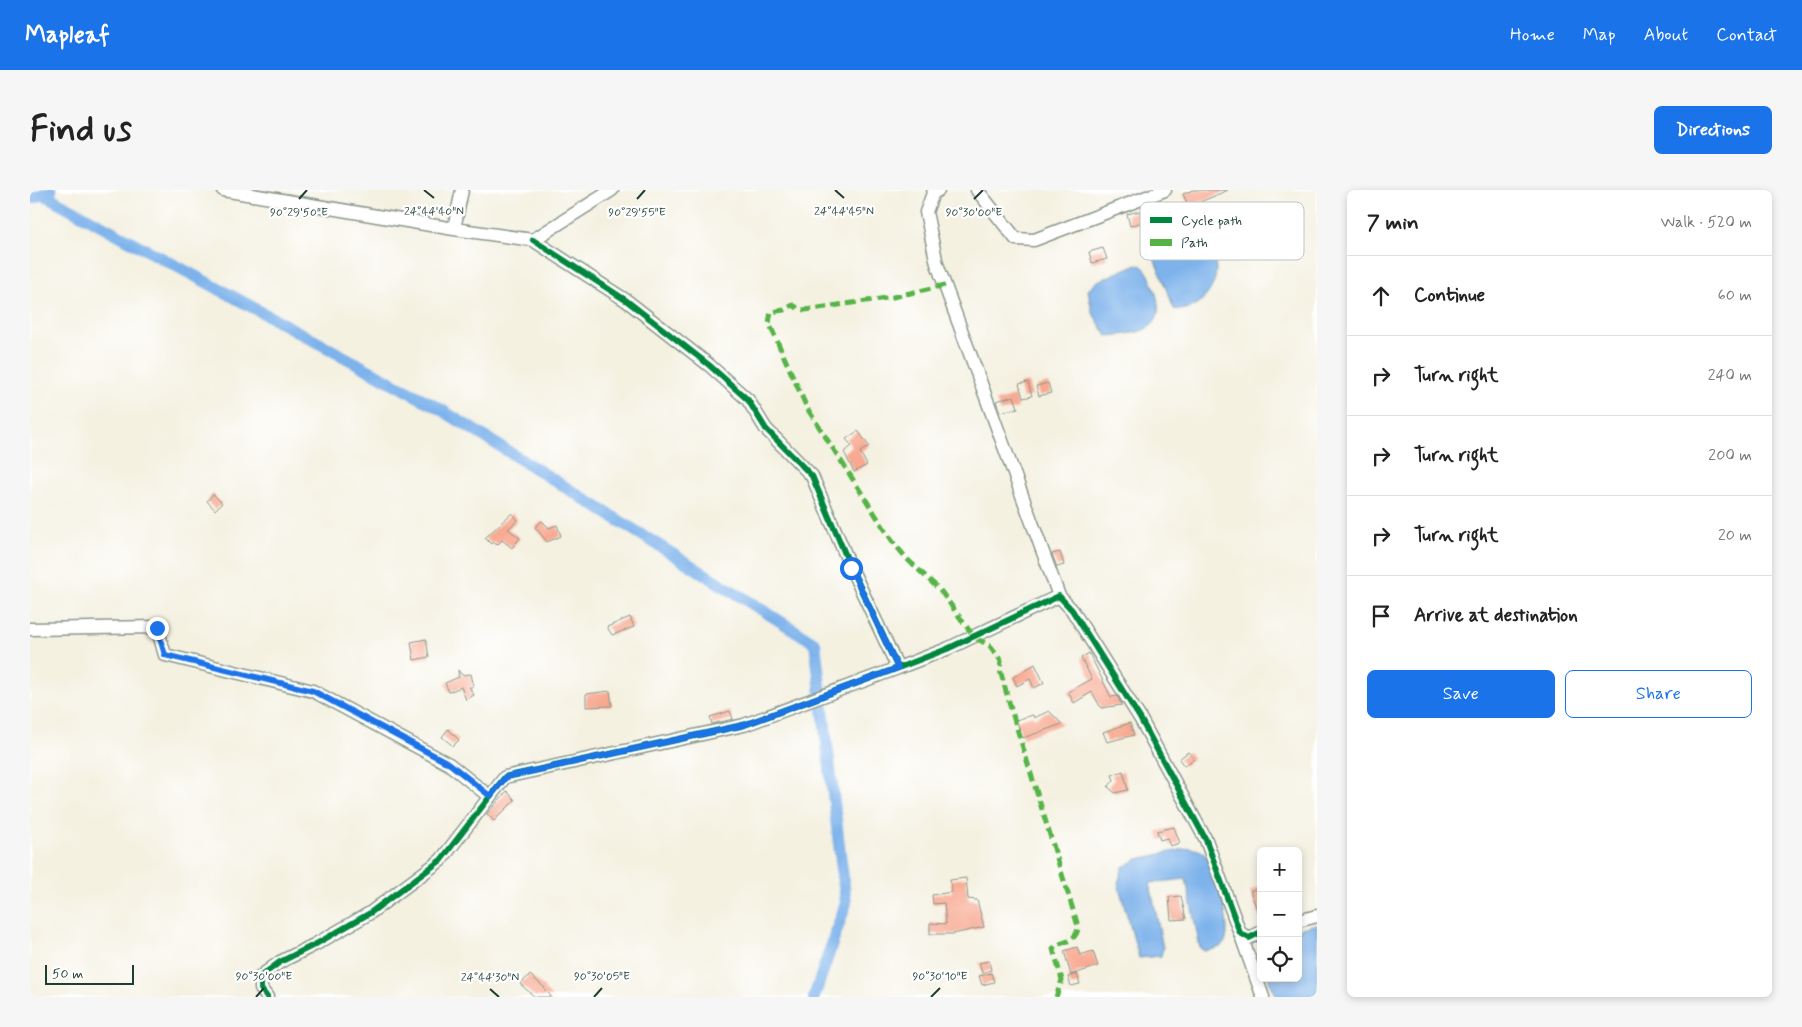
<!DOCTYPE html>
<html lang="en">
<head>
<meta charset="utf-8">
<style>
	:root { --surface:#fff; --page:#f6f6f6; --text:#222; --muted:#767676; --line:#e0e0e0; --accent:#1a73e8 }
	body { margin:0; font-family:Mynerve,sans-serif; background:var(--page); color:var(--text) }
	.controls { position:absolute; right:15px; bottom:15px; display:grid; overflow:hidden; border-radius:8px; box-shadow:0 2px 8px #0003 }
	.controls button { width:45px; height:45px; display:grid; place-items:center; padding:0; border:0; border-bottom:1px solid var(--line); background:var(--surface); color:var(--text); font:25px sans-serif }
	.scale { position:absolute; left:15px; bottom:12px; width:89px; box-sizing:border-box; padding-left:5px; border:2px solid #1f3d34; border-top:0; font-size:14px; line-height:18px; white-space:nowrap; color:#1f3d34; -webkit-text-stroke:4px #fff; paint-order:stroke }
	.stop { position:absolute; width:15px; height:15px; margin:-11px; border:4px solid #1a73e8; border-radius:50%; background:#fff }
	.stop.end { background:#1a73e8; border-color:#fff; box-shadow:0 1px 5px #0008 }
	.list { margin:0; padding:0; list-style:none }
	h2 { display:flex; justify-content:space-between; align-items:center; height:65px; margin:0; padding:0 20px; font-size:21px }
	h2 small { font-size:16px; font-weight:400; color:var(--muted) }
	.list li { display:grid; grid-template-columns:32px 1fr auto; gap:15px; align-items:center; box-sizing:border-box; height:80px; padding:0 20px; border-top:1px solid var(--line) }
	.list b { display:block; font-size:19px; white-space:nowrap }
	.list em { font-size:16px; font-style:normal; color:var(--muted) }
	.actions { display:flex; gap:10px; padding:15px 20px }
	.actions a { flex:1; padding:11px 0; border:1px solid var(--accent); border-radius:8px; text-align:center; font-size:18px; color:var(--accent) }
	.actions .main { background:var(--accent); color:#fff }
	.icon { flex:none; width:28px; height:28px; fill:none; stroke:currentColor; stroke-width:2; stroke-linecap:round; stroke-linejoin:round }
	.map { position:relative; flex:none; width:1287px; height:807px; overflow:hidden; border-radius:8px }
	header { display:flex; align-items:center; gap:30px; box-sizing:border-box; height:70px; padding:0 25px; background:var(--accent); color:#fff }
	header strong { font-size:24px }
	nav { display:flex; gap:28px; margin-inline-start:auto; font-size:18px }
	.intro { display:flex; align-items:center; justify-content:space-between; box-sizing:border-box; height:120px; padding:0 30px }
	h1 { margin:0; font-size:35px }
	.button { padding:12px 22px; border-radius:8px; background:var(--accent); color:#fff; font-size:18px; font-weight:700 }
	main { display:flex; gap:30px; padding:0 30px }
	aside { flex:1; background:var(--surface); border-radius:8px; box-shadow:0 2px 8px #0003 }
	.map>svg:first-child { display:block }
	.water { fill:#7db2eb; stroke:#4e7890 }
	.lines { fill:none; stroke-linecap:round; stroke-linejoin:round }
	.canal { stroke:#7db2eb; stroke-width:12 }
	.building { fill:#f8a991 }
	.minor-casing { stroke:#8a978a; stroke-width:15 }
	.minor { stroke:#fff; stroke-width:12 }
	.quiet { stroke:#55b346; stroke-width:5; stroke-dasharray:10 5; stroke-linecap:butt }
	.cycleway-casing { stroke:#fff; stroke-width:9 }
	.cycleway { stroke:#00873e; stroke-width:6 }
	.route { stroke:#1a73e8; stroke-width:6 }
	.ticks { fill:none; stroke:#1f3d34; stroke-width:2 }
	.key { fill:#fff; stroke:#bcc5c2; stroke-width:1 }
	.key-label { font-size:14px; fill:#1f3d34 }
	.ticks-label { font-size:12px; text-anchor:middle; fill:#1f3d34; stroke:#fff; stroke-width:4.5; stroke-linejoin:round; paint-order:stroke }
</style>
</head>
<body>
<header>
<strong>Mapleaf</strong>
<nav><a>Home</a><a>Map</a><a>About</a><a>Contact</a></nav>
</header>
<div class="intro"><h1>Find us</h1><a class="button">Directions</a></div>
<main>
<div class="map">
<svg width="1287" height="807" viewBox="0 0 1287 807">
	<rect width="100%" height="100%" fill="#fff"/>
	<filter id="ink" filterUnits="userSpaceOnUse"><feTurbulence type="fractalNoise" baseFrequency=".02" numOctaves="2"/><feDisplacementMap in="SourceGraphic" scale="10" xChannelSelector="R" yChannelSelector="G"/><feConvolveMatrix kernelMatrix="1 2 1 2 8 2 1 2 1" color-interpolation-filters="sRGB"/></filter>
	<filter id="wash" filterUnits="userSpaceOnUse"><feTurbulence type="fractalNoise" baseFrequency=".0096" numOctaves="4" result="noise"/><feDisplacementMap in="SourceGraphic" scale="20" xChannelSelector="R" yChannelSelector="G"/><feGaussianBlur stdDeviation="1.12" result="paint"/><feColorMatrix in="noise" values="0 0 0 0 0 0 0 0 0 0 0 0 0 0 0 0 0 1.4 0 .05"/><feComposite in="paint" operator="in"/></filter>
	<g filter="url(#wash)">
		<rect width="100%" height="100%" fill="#f4f1e1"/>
		<path class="water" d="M1171,55C1204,72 1177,126 1144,119L1124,68L1129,61Z
			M1107,74C1117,77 1119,85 1123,95C1140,139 1115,143 1077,146L1062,122L1058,100L1068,91Z
			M1159,658C1162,659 1168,659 1171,661C1185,668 1203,738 1195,752C1191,759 1181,760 1174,761L1170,758L1156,689L1120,693L1133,758L1131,766L1109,768L1088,693L1093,677L1108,669Z
			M1287,734V804L1274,807H1247L1238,788H1268V739Z"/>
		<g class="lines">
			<path class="canal" d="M15,5L407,217L785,453L816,713L784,807
				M0,9L21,1"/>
		</g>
		<g id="blocks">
			<path class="building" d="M1163,0H1198L1159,17L1153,4Z
				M1110,21L1113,32L1100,36L1097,24Z
				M1073,58L1077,69L1062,73L1059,62Z
				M998,192L1002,206L993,208L989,194Z
				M1018,193L1021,203L1009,206L1006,196Z
				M984,206L988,218L970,222L966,211Z
				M828,241L839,256L830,262L837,275L824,282L814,262L822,256L816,249Z
				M183,304L192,313L185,320L177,311Z
				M482,323L488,330L478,339L490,348L482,358L472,350L467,355L463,352L461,354L455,348Z
				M512,331L519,338L527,335L531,346L517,352L505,337Z
				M1030,362L1034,375L1027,377L1022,364Z
				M600,427L604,437L582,445L577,437Z
				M396,449L399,467L384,470L381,452Z
				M1059,463L1081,507L1087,506L1092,515L1071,518L1062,502L1044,513L1038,502L1062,489L1051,468Z
				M1005,474L1014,493L1004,498L1000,489L987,496L983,487Z
				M428,480L432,485L441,484L444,497H439L444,505L436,510L431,497L419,502L415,493L429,487Z
				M580,501L582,516L556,517V504Z
				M700,521L703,529L682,534L680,527Z
				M1019,521L1032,534L993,548L986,530L1003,525L1004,528Z
				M1100,533L1104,545L1077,552L1073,542Z
				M418,539L429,550L423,556L412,547Z
				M1158,562L1164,569L1154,576L1149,569Z
				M1093,581L1098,600L1085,603L1078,597L1084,590L1082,585Z
				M477,601L485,610L464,631L457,624Z
				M1144,637L1150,653L1140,656L1137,648L1130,650L1127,641Z
				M936,688L938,709L947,710L954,737L923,744H900V733L916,734L914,713L903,714L902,705L922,702L920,690Z
				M1231,697V727H1230L1220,701Z
				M1151,706L1156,729L1141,730L1139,707Z
				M1047,757L1050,765L1063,761L1068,776L1041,785L1034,761Z
				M959,771L961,780L952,783L949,773Z
				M961,783L964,792L952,795L949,786Z
				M1047,784L1050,794L1041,796L1038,787Z
				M500,785L515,798L514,799L522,807H505L490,794Z"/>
		</g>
	</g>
	<g filter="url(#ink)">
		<use href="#blocks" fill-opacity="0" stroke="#8a978a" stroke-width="1"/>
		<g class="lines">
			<g class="minor-casing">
				<path id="minor" d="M193,0L424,39L503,50L582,0
					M908,0L903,3L896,22L907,74L1029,406
					M947,0L986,49L1004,50L1135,0
					M424,39L432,0
					M0,439L127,437L135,465L283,501L419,574L460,607
					M868,478L917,459L1029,406L1042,420L1110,528L1176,650L1210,743L1219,748L1231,742
					M1268,731L1287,726
					M1210,743L1233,807
					M237,807L231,799V786L250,772L286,754L340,723L411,670L475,587L714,535L868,478L821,378L782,286L736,239L718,210L679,175L597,111L503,50"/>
			</g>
			<use href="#minor" class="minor"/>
			<path class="quiet" d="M915,95L863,107L775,120L769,119L763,115L754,120L741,122L739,133L777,218L863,352L877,369L910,400L944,447L960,456L971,471L970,480L981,519L1048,736C1048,749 1037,752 1026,755L1023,759L1032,790L1026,807"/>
			<g class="cycleway-casing">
				<path id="cycleway" d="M868,478L917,459L1029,406L1042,420L1110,528L1176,650L1210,743L1219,748L1231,742
					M237,807L231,799V786L250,772L286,754L340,723L411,670L475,587L714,535L868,478L821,378L782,286L736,239L718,210L679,175L597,111L503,50"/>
			</g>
			<use href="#cycleway" class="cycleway"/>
		</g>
	</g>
	<g class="lines" filter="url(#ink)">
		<path class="route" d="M127,438L135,465L283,501L420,574L460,606L476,587L714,535L868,478L821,378"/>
	</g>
	<path class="ticks" d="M394,0L404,8M805,0L814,8M269,9L277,0M607,9L615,0M944,9L953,0M460,799L469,807M226,807L234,798M564,807L572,798M901,807L910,798"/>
	<rect x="1110" y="12" width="164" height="58" rx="8" class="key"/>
	<rect x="1120" y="27" width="22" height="6" fill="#00873e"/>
	<rect x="1120" y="49" width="22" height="7" fill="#55b346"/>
	<g class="key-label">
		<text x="1151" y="35">Cycle path</text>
		<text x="1151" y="57">Path</text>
	</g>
	<g class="ticks-label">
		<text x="814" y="25">24°44'45"N</text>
		<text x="404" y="25">24°44'40"N</text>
		<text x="269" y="26">90°29'50"E</text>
		<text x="607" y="26">90°29'55"E</text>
		<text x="944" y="26">90°30'00"E</text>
		<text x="234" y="790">90°30'00"E</text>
		<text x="572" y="790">90°30'05"E</text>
		<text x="910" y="790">90°30'10"E</text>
		<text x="460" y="791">24°44'30"N</text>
	</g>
</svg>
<div class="controls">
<button>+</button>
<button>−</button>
<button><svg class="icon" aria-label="locate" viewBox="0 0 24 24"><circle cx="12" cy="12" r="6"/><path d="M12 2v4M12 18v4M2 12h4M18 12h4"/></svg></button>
</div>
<div class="scale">50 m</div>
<div class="stop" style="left:821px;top:378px"></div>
<div class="stop end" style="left:127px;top:438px"></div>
</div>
<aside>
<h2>7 min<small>Walk · 520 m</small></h2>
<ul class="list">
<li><svg class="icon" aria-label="ahead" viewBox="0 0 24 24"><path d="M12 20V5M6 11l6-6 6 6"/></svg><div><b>Continue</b></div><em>60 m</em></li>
<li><svg class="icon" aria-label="right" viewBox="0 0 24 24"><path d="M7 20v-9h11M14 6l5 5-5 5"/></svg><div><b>Turn right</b></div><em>240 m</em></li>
<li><svg class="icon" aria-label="right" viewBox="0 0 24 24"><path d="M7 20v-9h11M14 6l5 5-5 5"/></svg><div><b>Turn right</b></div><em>200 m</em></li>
<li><svg class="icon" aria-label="right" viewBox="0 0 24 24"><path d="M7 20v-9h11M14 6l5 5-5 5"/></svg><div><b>Turn right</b></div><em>20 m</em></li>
<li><svg class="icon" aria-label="arrive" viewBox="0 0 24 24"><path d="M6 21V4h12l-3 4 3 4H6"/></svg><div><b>Arrive at destination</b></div></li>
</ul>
<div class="actions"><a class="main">Save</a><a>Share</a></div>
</aside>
</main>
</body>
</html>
